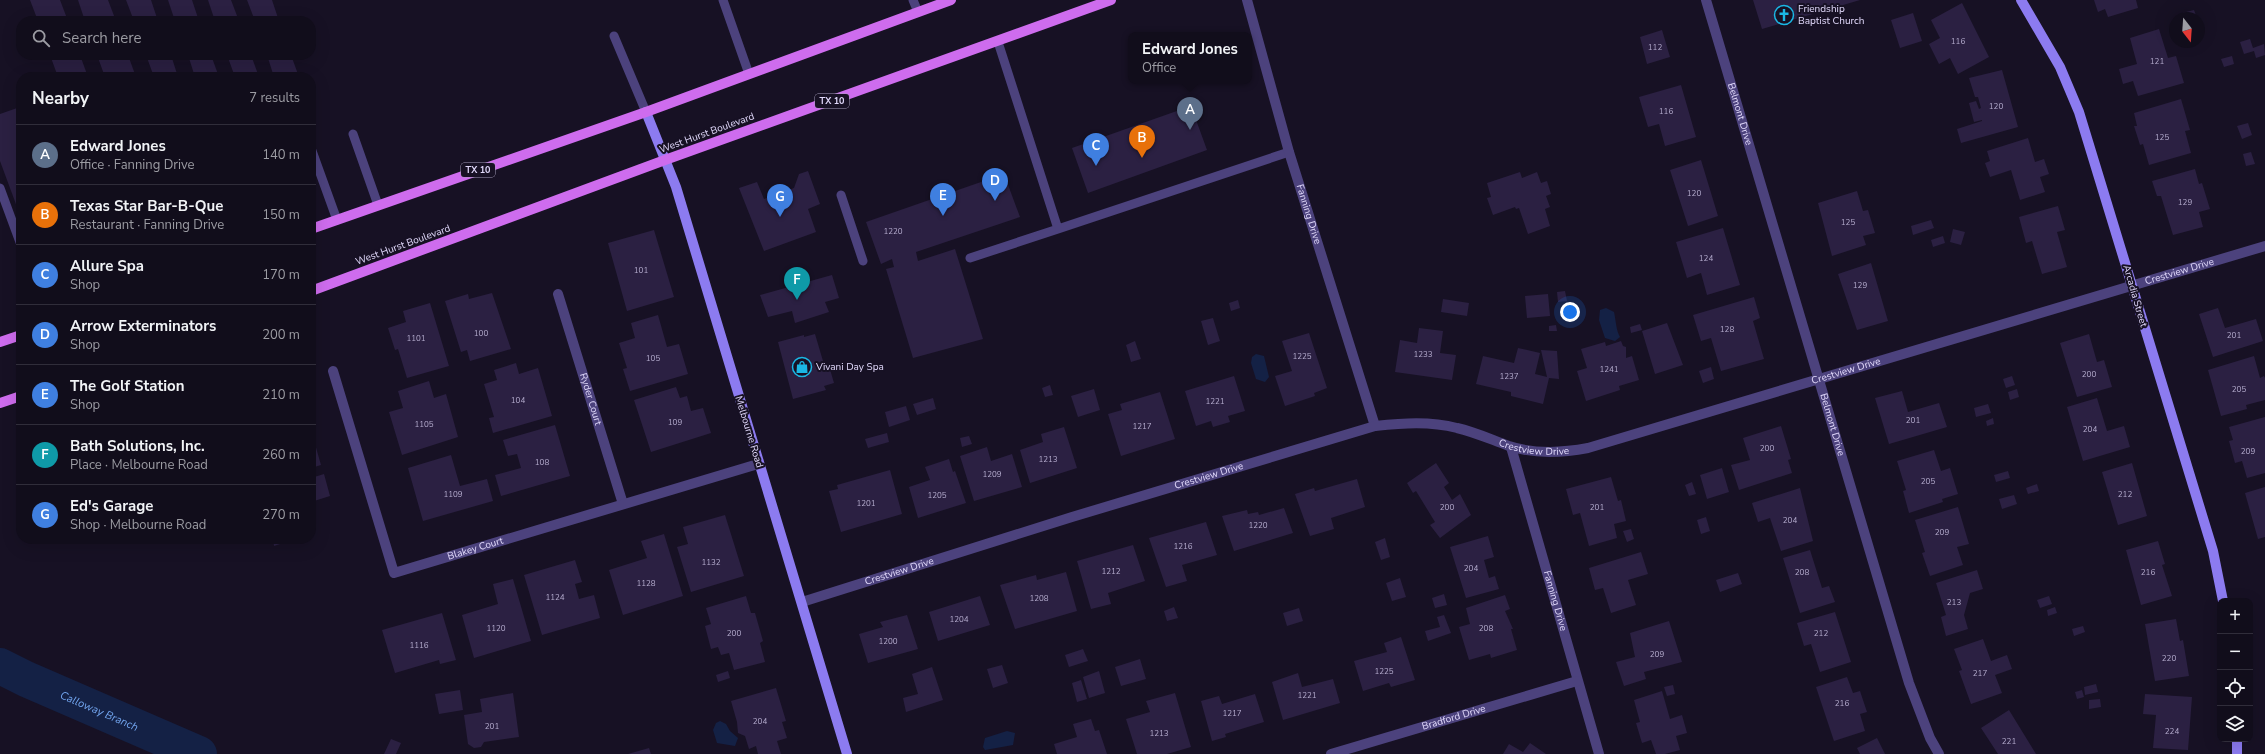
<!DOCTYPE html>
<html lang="en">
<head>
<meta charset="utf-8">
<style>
	:root { --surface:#110d1b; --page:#1a1624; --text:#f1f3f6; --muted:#9c9ca3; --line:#302d3a; --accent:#1bb7e4 }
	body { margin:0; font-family:"Nunito Sans",sans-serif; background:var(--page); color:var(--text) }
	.controls { position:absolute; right:12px; bottom:12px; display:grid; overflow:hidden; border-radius:8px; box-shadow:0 4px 16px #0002 }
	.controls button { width:36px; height:36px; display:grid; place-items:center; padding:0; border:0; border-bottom:1px solid var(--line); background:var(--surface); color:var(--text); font:20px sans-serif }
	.compass { position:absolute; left:2169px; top:12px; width:36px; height:36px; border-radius:50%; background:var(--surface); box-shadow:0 4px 16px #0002; rotate:163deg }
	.you { position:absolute; left:1570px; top:312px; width:14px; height:14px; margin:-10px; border:3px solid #fff; border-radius:50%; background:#1a73e8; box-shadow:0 0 0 6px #1a73e833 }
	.badge { display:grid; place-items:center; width:26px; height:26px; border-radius:50%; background:var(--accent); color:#fff; font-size:13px; font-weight:700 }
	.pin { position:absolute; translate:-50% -33px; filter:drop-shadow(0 1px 2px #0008) }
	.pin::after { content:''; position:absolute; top:21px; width:14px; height:12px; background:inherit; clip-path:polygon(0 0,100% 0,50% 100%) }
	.popup { position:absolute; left:1128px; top:32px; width:124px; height:52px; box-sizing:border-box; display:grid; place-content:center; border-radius:8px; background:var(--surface); filter:drop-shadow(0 1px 3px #0005); font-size:13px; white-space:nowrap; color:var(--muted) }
	.popup b { font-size:15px; color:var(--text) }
	.popup::after { content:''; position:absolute; left:50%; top:100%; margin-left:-8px; border:8px solid transparent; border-top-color:var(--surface) }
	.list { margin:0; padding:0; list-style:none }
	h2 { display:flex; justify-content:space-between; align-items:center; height:52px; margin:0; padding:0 16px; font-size:17px }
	h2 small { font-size:13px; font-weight:400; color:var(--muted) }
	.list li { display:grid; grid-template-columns:26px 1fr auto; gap:12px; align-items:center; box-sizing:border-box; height:60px; padding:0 16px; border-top:1px solid var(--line) }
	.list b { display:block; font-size:15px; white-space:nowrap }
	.list p { margin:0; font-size:13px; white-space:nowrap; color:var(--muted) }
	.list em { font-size:13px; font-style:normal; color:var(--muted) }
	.icon { flex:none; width:22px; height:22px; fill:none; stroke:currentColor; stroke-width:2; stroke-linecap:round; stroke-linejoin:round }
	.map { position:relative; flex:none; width:2265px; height:754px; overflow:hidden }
	.search { position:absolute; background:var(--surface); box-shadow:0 4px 16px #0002; left:16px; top:16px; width:300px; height:44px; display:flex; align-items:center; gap:10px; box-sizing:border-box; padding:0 14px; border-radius:16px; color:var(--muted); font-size:15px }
	.panel { position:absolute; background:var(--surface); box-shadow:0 4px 16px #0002; left:16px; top:72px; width:300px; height:472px; border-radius:16px }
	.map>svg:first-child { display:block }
	.water { fill:#142145 }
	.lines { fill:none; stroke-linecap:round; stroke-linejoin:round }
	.river { stroke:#142145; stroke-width:36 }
	.building { fill:#2b2042 }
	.lane { stroke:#4c427d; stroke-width:9 }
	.street { stroke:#4c427d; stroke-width:10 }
	.secondary { stroke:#8c7bf0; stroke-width:10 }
	.primary { stroke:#ce6cee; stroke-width:10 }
	.labels { text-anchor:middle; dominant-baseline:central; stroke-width:4; stroke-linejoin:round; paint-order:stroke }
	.number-label { font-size:8px; fill:#b4abcd }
	.shield { fill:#171124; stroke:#a49dba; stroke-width:1 }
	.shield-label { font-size:9px; font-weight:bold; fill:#e1d9fb }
	.poi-label { font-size:10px; fill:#e1d9fb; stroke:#171124; text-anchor:start }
	.street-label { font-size:10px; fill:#e1d9fb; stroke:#171124 }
	.water-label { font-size:11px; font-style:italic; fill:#72a5ef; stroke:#171124 }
</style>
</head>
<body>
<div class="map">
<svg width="2265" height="754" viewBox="0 0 2265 754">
	<rect width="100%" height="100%" fill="#171124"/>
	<path class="water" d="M1606,308L1614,312C1616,321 1616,330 1620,337L1615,341L1605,338L1599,320L1600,310Z
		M1256,354L1264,356L1269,377L1265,382L1256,379L1251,363L1252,357Z
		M720,721L726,724L730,731L738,738L735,746L717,743L713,730L716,723Z
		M1007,731L1015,733L1013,745L985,750L983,747L985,738Z"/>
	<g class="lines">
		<path class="river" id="s1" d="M0,666L26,679L199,754"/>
	</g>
	<path class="building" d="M30,0H60L68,21H38Z
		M78,0H108L116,21H85Z
		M126,0H151L158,21H134Z
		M168,0H192L199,21H175Z
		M208,0H231L239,21H215Z
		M247,0H272L279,21H255Z
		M1753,0H1860L1762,29Z
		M2094,0H2136L2138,8L2108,17L2105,9L2098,12Z
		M1962,3L1989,57L1958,74L1950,58L1939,64L1929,44L1940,38L1931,20Z
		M2194,10L2197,18H2183L2182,13Z
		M1913,13L1922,41L1900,48L1891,20Z
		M2159,29L2168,58L2176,56L2184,83L2138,96L2133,81L2123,84L2119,69L2137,64L2130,38Z
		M1662,30L1670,57L1647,64L1640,37Z
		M2250,39L2253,48L2264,44L2265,55L2256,58L2254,51L2244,54L2240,42Z
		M50,55H80L88,77H58Z
		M97,55H128L136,77H105Z
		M146,55H171L178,77H154Z
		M188,55H211L219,77H195Z
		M227,55H251L259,77H235Z
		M267,55H291L299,77H274Z
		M2232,56L2234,64L2224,67L2221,59Z
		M2002,70L2018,127L1961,143L1957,129L1982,121V120L1974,122L1969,103L1976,101L1979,109L1981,108L1978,97H1975L1969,78Z
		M1681,85L1696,137L1665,146L1659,124L1648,127L1639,97Z
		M2181,99L2190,130L2185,131L2191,153L2149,165L2143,144L2140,145L2134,126H2137L2134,113Z
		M1191,106L1207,150L1088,193L1072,148Z
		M20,107L21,206L17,207L0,161V114Z
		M2248,123L2252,135L2242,139L2237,126Z
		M2028,138L2035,162L2044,159L2049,174L2040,177L2045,192L2020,200L2011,170L1990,177L1985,163L1990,161L1987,151Z
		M2251,152L2255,164L2246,166L2243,154Z
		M1701,160L1718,216L1688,226L1670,170Z
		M2195,169L2199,184L2202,183L2210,209L2199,212L2203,227L2173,235L2161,196H2157L2152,181Z
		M808,171L820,204L808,209L816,232L764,251L739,188L757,182L764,199L794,188L799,174Z
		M1520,172L1522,178L1537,172L1541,183L1547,181L1551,194L1546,196L1550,207L1545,209L1550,226L1528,234L1519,208L1516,209L1515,207L1493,215L1487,198L1491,197L1487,183Z
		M1004,174L1020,217L916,252L918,261L955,249L983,339L913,358L886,269L894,267L892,259L881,264L866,222Z
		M1857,191L1863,211L1868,210L1875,233L1863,236L1866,245L1832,256L1818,203Z
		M2058,206L2065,230L2057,232L2067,267L2042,274L2032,241L2026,243L2019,217Z
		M1931,220L1934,228L1913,235L1911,226Z
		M1723,228L1740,285L1707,295L1701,273L1687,278L1676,242Z
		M1953,229L1965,232L1961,245L1950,242Z
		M654,230L674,297L627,311L608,243Z
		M1943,236L1945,243L1933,247L1931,240Z
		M1871,263L1888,321L1857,330L1838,274Z
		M832,275L839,298L825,302L829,312L795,323L792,311L768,317L760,295Z
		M1565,291L1567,301L1558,302L1557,292Z
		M492,293L511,349L470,361L467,350L461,352L445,301L468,294L469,299Z
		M1548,294L1550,316L1527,318L1525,296Z
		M1754,297L1760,318L1753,321L1764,359L1721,371L1711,338L1701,341L1693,315Z
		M1443,299L1469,303L1467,316L1441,312Z
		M1238,300L1240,308L1231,311L1229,303Z
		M430,303L449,366L407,378L398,349L395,350L388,328L406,322L403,311Z
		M2218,308L2225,328L2256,319L2263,341L2213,357L2199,314Z
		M658,315L667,347L679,344L688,374L630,391L623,369L627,368L619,343L635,338L631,323Z
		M1213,318L1220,341L1208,345L1201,321Z
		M1667,323L1683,365L1655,374L1642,331Z
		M1640,324L1642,330L1631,333L1630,327Z
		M1556,325L1557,331H1549V326Z
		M1419,328L1443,331L1440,353L1456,355L1452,380L1395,372L1400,340L1417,343Z
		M1309,333L1327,388L1314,393L1315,396L1285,406L1275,376L1292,371L1282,341Z
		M815,334L823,361L818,363L819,368L829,366L834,383L824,386L826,390L793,399L778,342L804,335V337Z
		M2089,334L2097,362L2104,360L2112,387L2077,397L2060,343Z
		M1135,341L1141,359L1131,362L1126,345Z
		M1621,341L1623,346L1626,347V358L1632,356L1639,380L1619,386L1620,390L1586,401L1577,371L1587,368L1581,349L1605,342L1606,346Z
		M1518,348L1540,353L1535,374L1547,377L1541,350L1557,351L1559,379L1549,378L1543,404L1511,396V392L1476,384L1483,356L1514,363Z
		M2254,356L2260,378L2264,376L2265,378V400L2246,405L2247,409L2221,416L2208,370Z
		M516,363L519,374L538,368L552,416L493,433L489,418L494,417L484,384L497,380L494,370Z
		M1711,367L1714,379L1703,383L1699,371Z
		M1234,376L1245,411L1228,416L1230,422L1213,427L1211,421L1196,426L1185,391Z
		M2012,376L2015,385L2006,388L2003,379Z
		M429,381L434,398L446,394L458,437L402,455L389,412L403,408L398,391Z
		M1050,385L1053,395L1045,397L1042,388Z
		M676,387L680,398L687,396L691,411L703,408L711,433L651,452L634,400Z
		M1094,389L1100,410L1078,417L1071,396Z
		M2017,389L2019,397L2010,400L2008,392Z
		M1902,391L1908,412L1939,403L1947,427L1889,444L1875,398Z
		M1160,392L1175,439L1121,456L1108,414L1122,410L1120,404Z
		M933,398L936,409L917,415L913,404Z
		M2097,398L2107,431L2124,426L2130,447L2083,461L2067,407Z
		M1988,404L1991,413L1976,417L1974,408Z
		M906,406L910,420L889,427L885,412Z
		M2265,417V473L2247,478L2242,461L2235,463L2229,441L2233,440L2229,427Z
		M1993,418L1994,424L1987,426L1986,421Z
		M555,425L570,476L501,496L495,475L521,468L517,454L508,456L503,440Z
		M1781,426L1791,459L1788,460L1792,473L1739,490L1731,465L1750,460L1743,438Z
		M1064,427L1077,468L1030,483L1020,450L1043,442L1041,434Z
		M887,433L889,442L868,448L865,439Z
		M969,436L972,444L962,447L960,438Z
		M315,444L321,465L311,468V446Z
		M987,447L991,461L1012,454L1022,487L974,501L960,456Z
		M1934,450L1941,471L1950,468L1958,494L1942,499L1943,502L1909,513L1903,491L1906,490L1897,461Z
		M451,455L460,486L487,479L493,501L423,521L408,468Z
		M949,459L953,472L955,471L966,503L918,518L909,487L930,480L925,467Z
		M1436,463L1449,483L1444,487L1452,500L1460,494L1471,515L1440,538L1430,525L1435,522L1416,491L1413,493L1407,483Z
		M2132,463L2147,516L2118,525L2102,472Z
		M1722,468L1729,492L1707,499L1700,475Z
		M890,470L902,514L841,532L829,491L838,489L837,485Z
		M2008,471L2010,478L1996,482L1994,475Z
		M324,474L330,496L311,502V478Z
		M1611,477L1618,501L1621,500L1626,521L1614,524L1617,538L1589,546L1580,513L1573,515L1566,489Z
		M1357,479L1365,507L1331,518L1334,529L1310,536L1295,494L1314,488L1315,491Z
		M1692,482L1696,494L1689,496L1685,485Z
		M2037,484L2039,491L2028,494L2026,488Z
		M2265,487V537L2258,539L2245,493Z
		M1800,488L1813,541L1781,551L1770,518L1758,522L1752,503Z
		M2014,495L2017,504L2002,509L1999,499Z
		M1958,507L1969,544L1957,547L1963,565L1930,576L1922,553L1925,552L1915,520Z
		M1284,508L1293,533L1234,551L1222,516L1247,510L1248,514L1258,512L1259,515Z
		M725,515L744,576L691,592L677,547L688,544L683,527Z
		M1706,517L1710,531L1701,534L1697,520Z
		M1206,522L1217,555L1182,565L1187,581L1166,587L1149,538Z
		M1631,529L1634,539L1627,542L1623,531Z
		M664,534L683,596L623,615L609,570L647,558L641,541Z
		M1488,536L1494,557L1484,560L1489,578L1495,576L1499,589L1466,598L1450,547Z
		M1385,538L1390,557L1381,560L1375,542Z
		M273,539H295L274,546Z
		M2158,541L2165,564L2162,565L2172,596L2141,605L2126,550Z
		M1133,545L1145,581L1108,593L1111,604L1091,609L1077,561Z
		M1810,550L1822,588L1829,586L1835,602L1800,613L1783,558Z
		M1641,552L1648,574L1628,580L1636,605L1611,613L1603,588L1595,590L1589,568Z
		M575,560L582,582L575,584L579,599L594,595L600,618L542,635L524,575Z
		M1977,570L1983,589L1970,593L1964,615L1968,629L1946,636L1941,617L1946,615L1936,583Z
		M1066,572L1077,611L1015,629L1000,585L1036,575L1037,580Z
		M1738,573L1742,584L1720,592L1716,580Z
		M1400,578L1406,597L1392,601L1386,583Z
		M513,579L531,641L474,658L462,615L498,604L493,584Z
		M1444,594L1447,605L1435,608L1432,598Z
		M1505,595L1510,609L1505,611L1513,629H1511L1517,650L1491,658L1490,654L1469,660L1459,627L1470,624L1466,608Z
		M746,596L751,613H755L763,641L760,643L765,662L734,670L729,653L721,655L718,647L711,649L705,626L711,624L706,608Z
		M980,596L990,625L938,641L929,612Z
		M2049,596L2052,604L2040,608L2037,600Z
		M1174,607L1178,618L1167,621L1164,611Z
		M2055,607L2057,613L2048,616L2047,610Z
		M1299,608L1303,621L1287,626L1283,613Z
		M1835,612L1851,662L1820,672L1811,644L1804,646L1797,623Z
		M442,613L456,660L440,664L439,660L395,673L382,630Z
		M907,615L918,649L868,663L859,634L883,627L880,622Z
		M1444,615L1451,633L1428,641L1425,631L1440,627L1437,617Z
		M2176,619L2180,641L2183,640L2189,676L2155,681L2145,624Z
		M1669,621L1682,662L1644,672L1646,679L1624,686L1616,662L1635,657L1630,633Z
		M2083,626L2085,632L2074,636L2072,629Z
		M1401,637L1415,680L1391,687L1389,683L1363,691L1354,661L1387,652L1384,643Z
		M1983,639L1991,661L2007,655L2012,669L1995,675L2002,693L1971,704L1959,671L1962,670L1954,649Z
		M1083,649L1088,661L1069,667L1065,655Z
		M1140,659L1146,679L1121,686L1115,667Z
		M1002,665L1008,683L993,688L987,669Z
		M932,667L943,700L906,712L903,698L918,694L912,674Z
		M728,671L730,678L718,682L716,675Z
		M1099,671L1105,693L1089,698L1083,677Z
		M1298,673L1302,687L1333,679L1340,703L1283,720L1272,682Z
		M1847,677L1853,693L1860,691L1867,712L1860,714L1865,731L1834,741L1816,687Z
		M1081,680L1087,699L1077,702L1072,683Z
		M2096,684L2098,692L2085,695L2084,687Z
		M1673,685L1675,694L1667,696L1664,687Z
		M776,688L786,721L782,722L787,738L777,741L781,754H758L756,746L749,749L745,736L738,733L737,722L731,701Z
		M460,690L463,710L439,714L435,694Z
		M2082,690L2084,697L2077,699L2075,692Z
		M1662,691L1670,719L1682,715L1687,733L1676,736L1680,750L1665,754H1656L1651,740L1642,743L1636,723L1640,722L1634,700Z
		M513,693L519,737L484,742L481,747L474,748L468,744L464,715L482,712L480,699Z
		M1175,693L1191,747L1167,754H1137L1126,719L1150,712L1146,701Z
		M1255,694L1264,722L1225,734L1226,737L1212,741L1201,701L1219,696L1222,704Z
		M2145,694L2192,697L2188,750L2153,748L2156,715L2143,714Z
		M2100,699L2101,707L2089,709V700Z
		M2009,710L2036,754H1998L1981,728Z
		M1091,719L1095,731L1099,730L1107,754H1057L1054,744L1077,737L1073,724Z
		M1877,738L1885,754H1860L1857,748Z
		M391,739L401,743L396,754H384Z
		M1530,743L1546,754H1503L1509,744L1523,752Z
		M649,748L651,754H628Z"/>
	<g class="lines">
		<path class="lane" d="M723,0L749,74
			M913,0L918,12
			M614,36L646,112
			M998,42L1058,229L1289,152
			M353,134L378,205
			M311,148L337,220
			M0,188L21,245
			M841,195L863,261
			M970,258L1058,229"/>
		<g class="street">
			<path id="s2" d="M1247,0L1289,152L1375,426"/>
			<path id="s3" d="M1706,0L1909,683L1930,738L1939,754"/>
			<path id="s4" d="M558,294L623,504"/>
			<path id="s5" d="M333,371L394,573L758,464"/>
			<path id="s6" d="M1511,447L1599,754"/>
			<path id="s7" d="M802,602L1072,517L1375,426C1403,423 1430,421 1457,428C1475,432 1492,440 1509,446C1534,454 1562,453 1588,448L2265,246"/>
			<path id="s8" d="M1331,754L1577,681"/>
		</g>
		<path class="secondary" d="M2021,0L2060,67L2079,112L2213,551L2223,601
			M646,112L676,187L847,754
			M2237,754V739"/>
		<path class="primary" d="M311,229L646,112L951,0
			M311,291L665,160L1111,0
			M0,342L21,335
			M0,403L21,396"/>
	</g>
	<defs>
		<g id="church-ring" transform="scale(1)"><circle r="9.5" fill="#171124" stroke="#1bb7e4" stroke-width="1.5"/><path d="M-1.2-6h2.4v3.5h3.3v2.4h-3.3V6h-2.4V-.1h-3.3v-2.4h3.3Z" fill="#1bb7e4"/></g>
		<g id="shop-ring" transform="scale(1)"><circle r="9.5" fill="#171124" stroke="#1bb7e4" stroke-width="1.5"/><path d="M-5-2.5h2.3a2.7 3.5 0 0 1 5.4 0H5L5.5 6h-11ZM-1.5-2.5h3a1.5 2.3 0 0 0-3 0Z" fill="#1bb7e4"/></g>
	</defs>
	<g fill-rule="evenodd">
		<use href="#church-ring" x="1784" y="15"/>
		<use href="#shop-ring" x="802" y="367"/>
	</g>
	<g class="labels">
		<g class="number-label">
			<text x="1958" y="41">116</text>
			<text x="1655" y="47">112</text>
			<text x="2157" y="61">121</text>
			<text x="1996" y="106">120</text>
			<text x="1666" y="111">116</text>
			<text x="2162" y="137">125</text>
			<text x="1694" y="193">120</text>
			<text x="2185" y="202">129</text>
			<text x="1848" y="222">125</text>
			<text x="893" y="231">1220</text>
			<text x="1706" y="258">124</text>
			<text x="641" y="270">101</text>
			<text x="1860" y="285">129</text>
			<text x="1727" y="329">128</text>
			<text x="481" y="333">100</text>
			<text x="2234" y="335">201</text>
			<text x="416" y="338">1101</text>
			<text x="1423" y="354">1233</text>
			<text x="1302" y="356">1225</text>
			<text x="653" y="358">105</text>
			<text x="1609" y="369">1241</text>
			<text x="2089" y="374">200</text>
			<text x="1509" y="376">1237</text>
			<text x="2239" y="389">205</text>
			<text x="518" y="400">104</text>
			<text x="1215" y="401">1221</text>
			<text x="1913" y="420">201</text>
			<text x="675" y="422">109</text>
			<text x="424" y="424">1105</text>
			<text x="1142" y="426">1217</text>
			<text x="2090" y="429">204</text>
			<text x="1767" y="448">200</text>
			<text x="2248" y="451">209</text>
			<text x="1048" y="459">1213</text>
			<text x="542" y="462">108</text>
			<text x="992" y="474">1209</text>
			<text x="1928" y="481">205</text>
			<text x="453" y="494">1109</text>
			<text x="2125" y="494">212</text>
			<text x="937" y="495">1205</text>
			<text x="866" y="503">1201</text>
			<text x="1447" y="507">200</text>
			<text x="1597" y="507">201</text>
			<text x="1790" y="520">204</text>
			<text x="1258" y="525">1220</text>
			<text x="1942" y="532">209</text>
			<text x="1183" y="546">1216</text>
			<text x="711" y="562">1132</text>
			<text x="1471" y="568">204</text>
			<text x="1111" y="571">1212</text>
			<text x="1802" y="572">208</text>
			<text x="2148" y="572">216</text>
			<text x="646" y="583">1128</text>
			<text x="555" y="597">1124</text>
			<text x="1039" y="598">1208</text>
			<text x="1954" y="602">213</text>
			<text x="959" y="619">1204</text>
			<text x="496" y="628">1120</text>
			<text x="1486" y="628">208</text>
			<text x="734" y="633">200</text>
			<text x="1821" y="633">212</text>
			<text x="888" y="641">1200</text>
			<text x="419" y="645">1116</text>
			<text x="1657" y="654">209</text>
			<text x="2169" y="658">220</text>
			<text x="1384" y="671">1225</text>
			<text x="1980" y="673">217</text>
			<text x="1307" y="695">1221</text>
			<text x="1842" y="703">216</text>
			<text x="1232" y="713">1217</text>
			<text x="760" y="721">204</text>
			<text x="492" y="726">201</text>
			<text x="2172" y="731">224</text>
			<text x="1159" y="733">1213</text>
			<text x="2009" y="741">221</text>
		</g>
		<g class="shield">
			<rect x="815" y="94" width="34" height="14" rx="3"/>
			<rect x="461" y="163" width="34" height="14" rx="3"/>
		</g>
		<g class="shield-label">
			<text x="832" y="101">TX 10</text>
			<text x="478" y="170">TX 10</text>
		</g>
		<g class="poi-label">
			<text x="1798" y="9">Friendship<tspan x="1798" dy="12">Baptist Church</tspan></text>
			<text x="816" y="367">Vivani Day Spa</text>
		</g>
		<g class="street-label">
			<text stroke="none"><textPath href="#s3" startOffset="119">Belmont Drive</textPath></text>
			<text transform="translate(707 133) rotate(-20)">West Hurst Boulevard</text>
			<text stroke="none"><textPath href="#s2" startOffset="223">Fanning Drive</textPath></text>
			<text transform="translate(403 245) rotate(-20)">West Hurst Boulevard</text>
			<text stroke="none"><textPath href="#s7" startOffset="1434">Crestview Drive</textPath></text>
			<text transform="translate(2135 296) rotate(74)">Arcadia Street</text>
			<text stroke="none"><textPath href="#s7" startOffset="1086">Crestview Drive</textPath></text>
			<text stroke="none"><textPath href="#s4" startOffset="110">Ryder Court</textPath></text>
			<text stroke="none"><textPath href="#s3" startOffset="443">Belmont Drive</textPath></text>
			<text transform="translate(749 432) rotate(73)">Melbourne Road</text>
			<text stroke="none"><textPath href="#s7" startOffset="762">Crestview Drive</textPath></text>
			<text stroke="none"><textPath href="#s7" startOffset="426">Crestview Drive</textPath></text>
			<text stroke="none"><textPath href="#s5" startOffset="296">Blakey Court</textPath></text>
			<text stroke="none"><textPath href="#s7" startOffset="102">Crestview Drive</textPath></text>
			<text stroke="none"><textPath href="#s6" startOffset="160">Fanning Drive</textPath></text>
			<text stroke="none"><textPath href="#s8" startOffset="128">Bradford Drive</textPath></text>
		</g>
		<g class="water-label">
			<text stroke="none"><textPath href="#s1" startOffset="109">Calloway Branch</textPath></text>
		</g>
	</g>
</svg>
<div class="controls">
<button>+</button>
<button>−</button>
<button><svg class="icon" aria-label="locate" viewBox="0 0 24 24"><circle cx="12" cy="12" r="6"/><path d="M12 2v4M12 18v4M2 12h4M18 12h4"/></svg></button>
<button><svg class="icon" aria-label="layers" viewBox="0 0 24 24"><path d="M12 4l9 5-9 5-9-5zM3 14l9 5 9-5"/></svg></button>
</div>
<svg class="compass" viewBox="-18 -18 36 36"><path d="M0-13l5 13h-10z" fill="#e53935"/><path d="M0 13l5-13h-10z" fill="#9c9ca3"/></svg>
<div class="you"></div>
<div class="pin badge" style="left:1190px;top:130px;background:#5c6f8a">A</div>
<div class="popup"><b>Edward Jones</b>Office</div>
<div class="pin badge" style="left:1142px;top:158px;background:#e8710a">B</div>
<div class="pin badge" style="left:1096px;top:166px;background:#3f7fe0">C</div>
<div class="pin badge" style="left:995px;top:201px;background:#3f7fe0">D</div>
<div class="pin badge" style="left:943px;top:216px;background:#3f7fe0">E</div>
<div class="pin badge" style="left:797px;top:300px;background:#0f9aa8">F</div>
<div class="pin badge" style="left:780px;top:217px;background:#3f7fe0">G</div>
<div class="search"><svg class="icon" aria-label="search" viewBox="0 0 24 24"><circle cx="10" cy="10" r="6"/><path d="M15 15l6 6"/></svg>Search here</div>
<section class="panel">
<h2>Nearby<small>7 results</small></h2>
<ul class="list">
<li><span class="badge" style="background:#5c6f8a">A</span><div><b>Edward Jones</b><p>Office · Fanning Drive</p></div><em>140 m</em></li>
<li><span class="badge" style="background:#e8710a">B</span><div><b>Texas Star Bar-B-Que</b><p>Restaurant · Fanning Drive</p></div><em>150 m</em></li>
<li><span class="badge" style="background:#3f7fe0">C</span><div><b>Allure Spa</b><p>Shop</p></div><em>170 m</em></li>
<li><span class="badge" style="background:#3f7fe0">D</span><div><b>Arrow Exterminators</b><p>Shop</p></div><em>200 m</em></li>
<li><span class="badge" style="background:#3f7fe0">E</span><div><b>The Golf Station</b><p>Shop</p></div><em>210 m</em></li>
<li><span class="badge" style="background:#0f9aa8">F</span><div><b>Bath Solutions, Inc.</b><p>Place · Melbourne Road</p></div><em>260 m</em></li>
<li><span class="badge" style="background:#3f7fe0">G</span><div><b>Ed's Garage</b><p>Shop · Melbourne Road</p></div><em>270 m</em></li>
</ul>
</section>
</div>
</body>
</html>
